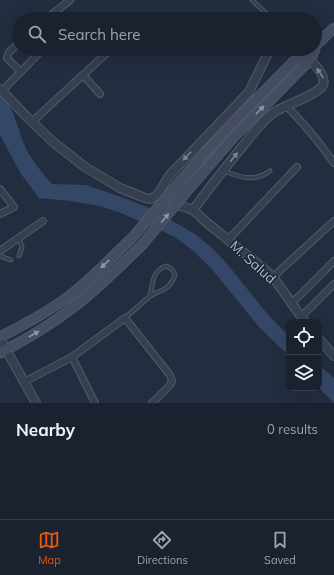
<!DOCTYPE html>
<html lang="en">
<head>
<meta charset="utf-8">
<style>
	:root { --surface:#1a222f; --page:#232a37; --text:#f1f3f6; --muted:#9fa4aa; --line:#383f4b; --accent:#ea580c }
	body { margin:0; font-family:Mulish,sans-serif; background:var(--page); color:var(--text) }
	.controls { position:absolute; right:12px; bottom:12px; display:grid; overflow:hidden; border-radius:8px; box-shadow:0 4px 16px #0002 }
	.controls button { width:36px; height:36px; display:grid; place-items:center; padding:0; border:0; border-bottom:1px solid var(--line); background:var(--surface); color:var(--text); font:20px sans-serif }
	.list { margin:0; padding:0; list-style:none }
	h2 { display:flex; justify-content:space-between; align-items:center; height:52px; margin:0; padding:0 16px; font-size:17px }
	h2 small { font-size:13px; font-weight:400; color:var(--muted) }
	.icon { flex:none; width:22px; height:22px; fill:none; stroke:currentColor; stroke-width:2; stroke-linecap:round; stroke-linejoin:round }
	.map { position:relative; flex:none; width:334px; height:403px; overflow:hidden }
	.search { position:absolute; background:var(--surface); box-shadow:0 4px 16px #0002; left:12px; right:12px; top:12px; height:44px; display:flex; align-items:center; gap:10px; box-sizing:border-box; padding:0 14px; border-radius:22px; color:var(--muted); font-size:15px }
	.sheet { height:116px; background:var(--surface) }
	nav { display:flex; justify-content:space-around; align-items:center; box-sizing:border-box; height:56px; border-top:1px solid var(--line); background:var(--surface); font-size:11px; color:var(--muted) }
	nav a { display:grid; justify-items:center; gap:2px }
	nav .on { color:var(--accent) }
	.map>svg:first-child { display:block }
	.water { fill:#354767 }
	.lines { fill:none; stroke-linecap:round; stroke-linejoin:round }
	.service-casing { stroke:#515a69; stroke-width:5 }
	.minor-casing { stroke:#515a69; stroke-width:8 }
	.tertiary-casing { stroke:#515a69; stroke-width:10 }
	.secondary-casing { stroke:#515a69; stroke-width:11 }
	.service { stroke:#363f4e; stroke-width:3 }
	.minor { stroke:#363f4e; stroke-width:6 }
	.tertiary { stroke:#363f4e; stroke-width:8 }
	.secondary { stroke:#444d62; stroke-width:9 }
	.secondary-bridge-casing { stroke:#515a69; stroke-width:11; stroke-linecap:butt }
	.secondary-bridge { stroke:#444d62; stroke-width:9 }
	.oneway { fill:#7a8392 }
	.oneway2 { fill:#8c94a6 }
	.labels { text-anchor:middle; dominant-baseline:central; stroke-width:3; stroke-linejoin:round; paint-order:stroke }
	.street-label { font-size:14px; fill:#b2baca; stroke:#1b2433 }
</style>
</head>
<body>
<div class="map">
<svg width="334" height="403" viewBox="0 0 334 403">
	<rect width="100%" height="100%" fill="#222d3f"/>
	<path class="water" d="M0,94C14,106 17,127 24,144C30,159 41,171 52,184L86,185L124,198L152,209L195,234L213,249L228,265L270,317L289,336V356L259,327L211,268L191,249L175,237L121,213L99,206L71,201L39,198L21,174L0,135Z
		M319,365L334,378V403L319,388Z"/>
	<g class="lines">
		<g class="service-casing">
			<path id="service" d="M252,0L272,19
				M224,171C242,178 254,182 270,171
				M19,238L22,247L19,256
				M0,256L11,260
				M125,318C133,311 141,304 149,297C161,288 168,293 175,275L172,269L166,266C152,271 153,283 150,296"/>
		</g>
		<g class="minor-casing">
			<path id="minor" d="M46,19L70,0
				M19,43L9,52L7,58L21,72
				M83,75L100,94
				M2,91L43,49
				M286,106C304,123 319,142 334,163
				M32,122L111,49
				M0,189L14,207L0,214
				M228,240L297,167
				M0,251L43,221
				M273,277L334,221
				M291,304L334,261
				M301,317L334,284
				M72,357L95,403
				M24,382L72,357L125,318L170,375L172,381L170,385L152,403"/>
		</g>
		<g class="tertiary-casing">
			<path id="tertiary" d="M0,89L26,116L53,142L85,167L120,188L145,198L151,199L158,194L169,176L249,92L270,49
				M161,195L181,206L193,210L206,222L263,268L273,277L305,322
				M193,210C209,188 225,168 242,147C251,136 261,122 273,113C284,105 318,95 323,85C328,74 305,55 298,49
				M0,339L36,403
				M319,339L334,356"/>
		</g>
		<g class="secondary-casing">
			<path id="secondary" d="M315,46L334,28
				M177,185L227,129L293,62L310,49
				M187,191L234,137L310,60L315,49
				M0,337C22,326 44,314 64,300C89,282 111,258 133,237
				M0,353C25,340 49,326 71,309C97,290 119,267 142,245"/>
		</g>
		<use href="#service" class="service"/>
		<use href="#minor" class="minor"/>
		<use href="#tertiary" class="tertiary"/>
		<use href="#secondary" class="secondary"/>
		<g class="secondary-bridge-casing">
			<path id="secondary-bridge" d="M133,237L177,185
				M142,245L187,191"/>
		</g>
		<use href="#secondary-bridge" class="secondary-bridge"/>
	</g>
	<defs><path id="oneway-solid" d="M-6-.8H1V-3.2L6.5 0L1 3.2V.8H-6Z"/></defs>
	<g class="oneway">
		<use href="#oneway-solid" transform="translate(320 73) rotate(-124)"/>
		<use href="#oneway-solid" transform="translate(187 156) rotate(134)"/>
		<use href="#oneway-solid" transform="translate(234 157) rotate(-51)"/>
	</g>
	<g class="oneway2">
		<use href="#oneway-solid" transform="translate(260 110) rotate(-46)"/>
		<use href="#oneway-solid" transform="translate(165 218) rotate(-50)"/>
		<use href="#oneway-solid" transform="translate(105 264) rotate(137)"/>
		<use href="#oneway-solid" transform="translate(34 334) rotate(-30)"/>
	</g>
	<g class="labels">
		<g class="street-label">
			<text transform="translate(253 262) rotate(42)">M. Salud</text>
		</g>
	</g>
</svg>
<div class="controls">
<button><svg class="icon" aria-label="locate" viewBox="0 0 24 24"><circle cx="12" cy="12" r="6"/><path d="M12 2v4M12 18v4M2 12h4M18 12h4"/></svg></button>
<button><svg class="icon" aria-label="layers" viewBox="0 0 24 24"><path d="M12 4l9 5-9 5-9-5zM3 14l9 5 9-5"/></svg></button>
</div>
<div class="search"><svg class="icon" aria-label="search" viewBox="0 0 24 24"><circle cx="10" cy="10" r="6"/><path d="M15 15l6 6"/></svg>Search here</div>
</div>
<section class="sheet">
<h2>Nearby<small>0 results</small></h2>
<ul class="list">
</ul>
</section>
<nav>
<a class="on"><svg class="icon" aria-label="map" viewBox="0 0 24 24"><path d="M3 6l6-2 6 2 6-2v14l-6 2-6-2-6 2zM9 4v14M15 6v14"/></svg>Map</a>
<a><svg class="icon" aria-label="directions" viewBox="0 0 24 24"><path d="M12 3l9 9-9 9-9-9zM9 14v-3h6M13 9l2 2-2 2"/></svg>Directions</a>
<a><svg class="icon" aria-label="saved" viewBox="0 0 24 24"><path d="M7 4h10v16l-5-4-5 4z"/></svg>Saved</a>
</nav>
</body>
</html>
